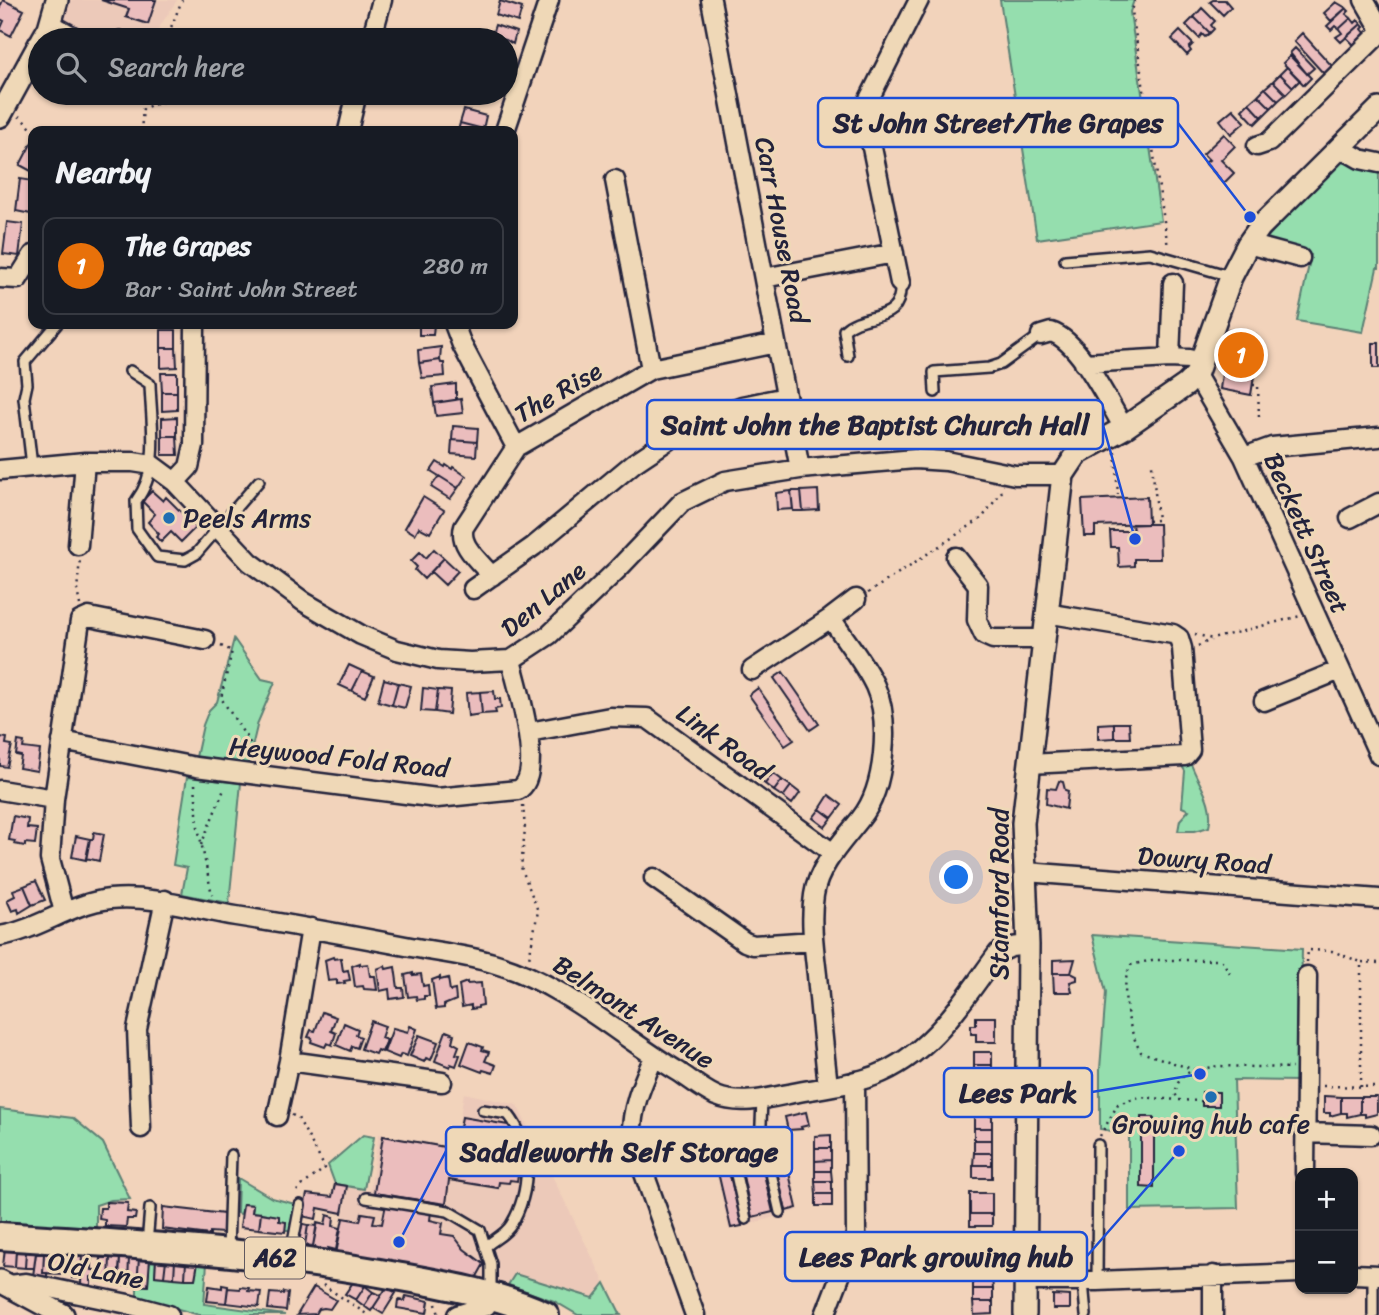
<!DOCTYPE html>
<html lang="en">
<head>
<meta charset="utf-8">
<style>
	:root { --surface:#171b24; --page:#242831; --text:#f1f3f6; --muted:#9ea1a6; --line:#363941; --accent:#7c3aed }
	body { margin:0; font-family:Sriracha,sans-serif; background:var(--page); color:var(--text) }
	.controls { position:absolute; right:21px; bottom:21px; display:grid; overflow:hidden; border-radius:14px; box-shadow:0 2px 5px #0004 }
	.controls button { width:63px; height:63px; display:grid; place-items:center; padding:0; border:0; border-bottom:2px solid var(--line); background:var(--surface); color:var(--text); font:35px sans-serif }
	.you { position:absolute; left:957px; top:878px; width:24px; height:24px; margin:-18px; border:5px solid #fff; border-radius:50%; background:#1a73e8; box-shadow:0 0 0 10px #1a73e833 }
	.badge { display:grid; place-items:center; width:46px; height:46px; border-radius:50%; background:var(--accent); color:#fff; font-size:23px; font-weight:700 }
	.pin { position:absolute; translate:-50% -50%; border:4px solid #fff; box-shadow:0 2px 7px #0006 }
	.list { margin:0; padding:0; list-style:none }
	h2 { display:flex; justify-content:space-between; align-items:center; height:91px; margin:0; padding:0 28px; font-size:30px }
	h2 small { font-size:23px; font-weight:400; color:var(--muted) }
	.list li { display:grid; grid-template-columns:46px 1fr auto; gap:21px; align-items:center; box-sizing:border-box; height:98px; margin:0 14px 14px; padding:0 14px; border:2px solid var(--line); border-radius:14px }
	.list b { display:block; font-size:26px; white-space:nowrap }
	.list p { margin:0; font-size:23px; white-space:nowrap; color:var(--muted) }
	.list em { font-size:23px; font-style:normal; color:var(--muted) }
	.icon { flex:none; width:38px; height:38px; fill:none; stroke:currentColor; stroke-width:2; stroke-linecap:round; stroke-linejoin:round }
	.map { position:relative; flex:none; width:1379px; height:1315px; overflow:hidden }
	.search { position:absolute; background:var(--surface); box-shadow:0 2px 5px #0004; left:28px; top:28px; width:490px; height:77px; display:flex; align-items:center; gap:18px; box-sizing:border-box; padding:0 24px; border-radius:38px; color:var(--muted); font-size:26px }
	.panel { position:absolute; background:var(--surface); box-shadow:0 2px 5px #0004; left:28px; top:126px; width:490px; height:203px; border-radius:14px }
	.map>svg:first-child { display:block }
	.built { fill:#ecc9b9 }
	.green { fill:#95deae; stroke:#5c8074; stroke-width:2 }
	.building { fill:#ebbdbd; stroke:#22223b; stroke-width:2 }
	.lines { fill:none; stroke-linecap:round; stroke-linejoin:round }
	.service-casing { stroke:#22223b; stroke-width:14 }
	.minor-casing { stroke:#22223b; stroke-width:23 }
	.tertiary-casing { stroke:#22223b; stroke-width:26 }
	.primary-casing { stroke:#22223b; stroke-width:32 }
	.path { stroke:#22223b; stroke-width:2.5; stroke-dasharray:2 5; stroke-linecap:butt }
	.service { stroke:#efd8b7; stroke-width:9 }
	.minor { stroke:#efd8b7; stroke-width:18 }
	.tertiary { stroke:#efd8b7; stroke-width:21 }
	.primary { stroke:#efd8b7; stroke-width:26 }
	.poi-dot { fill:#1f6fb2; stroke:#efd8b7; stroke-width:2.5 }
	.labels { text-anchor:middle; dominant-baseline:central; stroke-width:6; stroke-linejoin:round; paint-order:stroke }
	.shield { fill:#efd8b7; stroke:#605960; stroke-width:2 }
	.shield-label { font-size:24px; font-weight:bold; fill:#22223b }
	.street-label { font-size:26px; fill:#22223b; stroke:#efd8b7 }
	.poi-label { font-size:26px; fill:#22223b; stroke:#efd8b7; text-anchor:start }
	.leader { fill:none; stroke:#1d4ed8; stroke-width:2.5 }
	.callout-dot { fill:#1d4ed8; stroke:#efd8b7; stroke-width:2.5 }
	.callout { fill:#efd8b7; stroke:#1d4ed8; stroke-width:2.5 }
	.callout-label { font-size:28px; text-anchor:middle; font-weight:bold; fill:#22223b }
</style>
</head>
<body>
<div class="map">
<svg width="1379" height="1315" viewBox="0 0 1379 1315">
	<rect width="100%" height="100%" fill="#f2d3bb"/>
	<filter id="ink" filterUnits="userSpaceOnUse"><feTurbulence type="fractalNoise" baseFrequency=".0143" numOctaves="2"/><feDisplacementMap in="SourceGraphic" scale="14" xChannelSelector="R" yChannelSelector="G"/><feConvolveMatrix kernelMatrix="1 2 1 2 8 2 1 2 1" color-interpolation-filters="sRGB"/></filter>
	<g filter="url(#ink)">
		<path class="built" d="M70,0H177L151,40H85L61,24Z
			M464,1093L517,1105L605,1283L593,1298L516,1274L508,1285L336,1254L348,1187L370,1191L379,1134L455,1147Z
			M785,1144L799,1210L729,1230L715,1168Z"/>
		<path class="green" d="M1000,0H1134L1130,12L1161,221L1037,239Z
			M1337,161L1379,170V268H1377L1363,332L1297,321L1311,255L1262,243Z
			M234,639L262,679L275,682L258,722L248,764L196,757L203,725L209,710L217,702Z
			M1189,759C1197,783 1215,801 1209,827L1195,831H1178L1180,820L1189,810L1182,807L1185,771L1178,760Z
			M187,777L241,783L229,903L182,894L187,868L173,865Z
			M1092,935L1302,949L1299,1081L1234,1080L1238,1208L1129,1210V1134L1100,1129V1069L1106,992Z
			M0,1109L73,1118L103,1143L130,1199L111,1200L96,1205V1228L0,1222Z
			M363,1135L374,1137L364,1189L335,1184L328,1165Z
			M238,1178L272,1198L295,1204L291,1230H285L286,1222L279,1221V1216L252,1212L253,1205L243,1204L241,1214L237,1213Z
			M150,1258L156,1259L155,1276L195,1279L198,1262L207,1263L204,1304L285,1315H199L137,1297V1285L147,1286Z
			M515,1274L593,1298L605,1283L621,1315H578L554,1301L508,1285Z"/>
		<path class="building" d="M3,0L24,10L11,36L0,30L4,21L0,19V7Z
			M101,0H156L148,24L126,17L129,9Z
			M1213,0H1225L1231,7L1223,15L1210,2Z
			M500,1L522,8L518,22L496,15Z
			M1336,2L1346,8L1331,21L1324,13Z
			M1202,8L1215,21L1211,25L1214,29L1210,33L1194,17Z
			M1346,8L1349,11L1346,14L1351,18L1339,29L1335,26L1331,30L1327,26Z
			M1194,17L1210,33L1205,37L1202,34L1199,38L1186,25Z
			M1351,18L1355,23L1358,20L1361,24L1341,42L1336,37L1342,33L1339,29Z
			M1361,24L1364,27L1362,29L1366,34L1354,45L1346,37Z
			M495,25L516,32L513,44L506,40L491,38Z
			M1180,31L1193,44L1189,48L1191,51L1187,55L1172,39Z
			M1302,33L1332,66L1324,74L1294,41Z
			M1295,48L1314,68L1307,74L1290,53Z
			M1290,56L1311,78L1304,85L1283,63Z
			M1287,67L1300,80L1293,87L1280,74Z
			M1280,74L1293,87L1286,94L1273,81Z
			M1273,81L1286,94L1278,101L1265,88Z
			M1265,88L1278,101L1271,108L1258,95Z
			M1258,95L1271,108L1262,117L1249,103Z
			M1249,103L1262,117L1255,124L1242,110Z
			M1233,109L1245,122L1231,134L1220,120Z
			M464,110L486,116L483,129L460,123Z
			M460,123L483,129L482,131H458Z
			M1224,134L1235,146L1221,160L1234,173L1224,183L1205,163L1209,160L1203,154Z
			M32,142L33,143V172L20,165Z
			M20,179L33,181L31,214L16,211Z
			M7,222L23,224L19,256L3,254Z
			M419,324H434L433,335H419Z
			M161,330H176V348H161Z
			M1228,330L1255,334L1254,343L1259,344L1251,395L1220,389Z
			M1373,343H1379V368H1373Z
			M441,347L440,360L419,363L418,350Z
			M161,348H176L177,367L161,368Z
			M440,360L441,363H444L445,376L422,378L419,363Z
			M161,373H177V392H162Z
			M456,384V400L434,403L432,387Z
			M162,392H177V410L162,411Z
			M461,399L463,413L436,416L434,403Z
			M177,417V436H162V418Z
			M453,426L478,428L477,442L452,440Z
			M162,436H177L178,455H162Z
			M452,440L477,442L476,456L451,454Z
			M437,462L445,467L446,465L452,469L453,467L466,476L458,488L431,471Z
			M439,476L458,488L450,499L431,487Z
			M818,490L819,510L803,511L801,491Z
			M152,491L163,501L166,497L196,527L181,542L171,532L161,542L156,537L159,534L148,522L155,514L142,501Z
			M791,491H801L803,511H793Z
			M791,491L793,509L777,510L776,493Z
			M423,497L444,510L430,533L419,527L415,534L405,528Z
			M1147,497L1148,524L1095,526V536H1084L1082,500Z
			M1132,524H1159L1160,559H1134V566L1119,567L1118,547H1111L1110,531H1133Z
			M434,549L444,558L424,579L415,570L417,567L411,561L420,552L426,558Z
			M444,558L458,571L445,585L431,572Z
			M349,665L362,671L352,691L339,685Z
			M362,671L374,676L365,697L352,691Z
			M783,672L819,724L810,730L774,678Z
			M384,679L398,683L392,705L378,701Z
			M398,683L411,686L405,708L392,705Z
			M423,688L438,690L435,712L421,711Z
			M758,688L794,740L785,746L749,695Z
			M438,690L451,691L449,714L435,712Z
			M494,691L495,699H500L501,708L495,709L496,713L482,714L480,692Z
			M480,692L482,714L468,716L466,693Z
			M1114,723H1129L1130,738H1114Z
			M1114,723V738L1098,739V724Z
			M0,737L7,738L6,744L12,745L7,767L0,766Z
			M18,741L24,742L23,748L40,750L37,771L19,768L21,756L16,755Z
			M764,766L773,773L765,784L756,778Z
			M773,773L782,780L774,791L765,784Z
			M782,780L791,786L783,797L774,791Z
			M1059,781L1063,782L1065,790L1068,791L1066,809L1046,804L1047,788L1056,789Z
			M791,786L800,793L792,804L783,797Z
			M829,795L842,805L832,818L820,809Z
			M820,809L832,818L825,827L813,818Z
			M13,816L28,819L27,828L37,829L35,844L25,843V846L14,844L15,841L9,840Z
			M94,832L104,834L99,861L86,858L90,839H93Z
			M76,836L90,839L86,860L72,857Z
			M36,881L45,900L32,905L24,886Z
			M24,886L32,905L19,913L18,909L12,911L7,900L15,896L13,890Z
			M333,957L334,959L341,958L343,971L348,970L350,980L344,981L345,983L337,984V980L328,981L325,960Z
			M1075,959L1071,973H1053V960Z
			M360,963V965L368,964L370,976H375L377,990L364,989L363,986L355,987L352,966Z
			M385,966L386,969L395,967L398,988H403L404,997L390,999L389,989L380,991L377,969Z
			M413,973V975L421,974L423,986L428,985L429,996H424V999L417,1000L416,996L408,997L405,975Z
			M1053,973H1071L1077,976V980L1070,982L1072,992H1054Z
			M440,977V980L448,978L450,991L455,990L456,1000L444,1005V1008L436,1009L432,980Z
			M467,982V984L481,983L483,1005L478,1006V1008L471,1009V1005L462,1007L459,985Z
			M322,1012L336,1017L331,1031L336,1033L332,1045L327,1043L325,1047L311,1042L312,1038L308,1037L311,1030L315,1031Z
			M976,1017H996V1042H976V1034H971V1025H976Z
			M371,1021L385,1026L381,1038L387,1040L382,1052L377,1050L375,1054L361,1049Z
			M344,1023L358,1029L356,1035L361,1037L357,1048L352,1046L350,1051L336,1045Z
			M410,1026L417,1029L407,1056L401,1054L399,1058L384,1052L393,1028L408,1032Z
			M446,1031L454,1034L452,1042L459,1046L456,1054L460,1055L456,1066L451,1064L450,1067L435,1061Z
			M419,1035L438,1042L431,1060L426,1058L424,1062L410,1056Z
			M469,1042L483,1047L482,1050L489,1052L485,1061L496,1065L493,1073L483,1070L482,1072L461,1064Z
			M974,1052H992V1065H974Z
			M974,1065H992V1078L974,1077Z
			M1202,1092H1219V1106H1202Z
			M1324,1096L1341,1097V1113L1330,1116V1113H1324Z
			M1341,1097H1360V1114L1347,1117V1113H1341Z
			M1360,1097H1377V1114L1365,1117V1114H1360Z
			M806,1112L809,1125L801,1127L802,1129L788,1130L785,1117Z
			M974,1115H992V1128H974Z
			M462,1117L508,1125L517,1137L511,1170L519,1171L517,1181L510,1180L509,1183L499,1182L498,1188L449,1180L446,1204L374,1193L383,1136L456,1149Z
			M1141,1117H1154V1188L1141,1187Z
			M974,1128H992V1140H974Z
			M831,1135V1148H815V1136Z
			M974,1140H992V1153H974Z
			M783,1147L797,1208L786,1211L772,1149Z
			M815,1148H831V1160L815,1161Z
			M974,1153H992V1165H973Z
			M831,1160V1171H815V1161Z
			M761,1162L773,1212L752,1217L741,1167Z
			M973,1165H992V1178H973Z
			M728,1166L742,1226L731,1228L717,1168Z
			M815,1171H831L832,1181H815Z
			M815,1181H832V1194H816Z
			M335,1184L347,1186L342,1213L318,1208L316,1219L302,1216L307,1194L332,1197Z
			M970,1193H992V1214H970Z
			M816,1194H832V1206H816Z
			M106,1202L128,1203L127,1212L136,1213L135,1219H127L126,1227L105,1226V1220L99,1219L100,1208H106Z
			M243,1204L253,1205L252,1212L261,1213L259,1229L240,1227Z
			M386,1204L431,1212L430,1220L443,1223L441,1234L454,1236L464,1249L484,1264L475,1280L452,1273L336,1254L343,1218L360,1221L362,1213L375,1215L373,1223L382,1224Z
			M163,1207L224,1214L223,1233L210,1232V1235L162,1229Z
			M261,1213L279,1216V1221L286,1222L285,1232L259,1229Z
			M970,1214H992V1226H970Z
			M327,1215L334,1217L333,1226L340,1228L336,1250L328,1248L327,1252L313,1246L317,1223L325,1225Z
			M300,1223L308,1225L305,1245L297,1243Z
			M308,1225L317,1226L313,1246L305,1245Z
			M5,1248L16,1251L15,1267L3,1266Z
			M16,1249L26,1252L25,1268L15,1267Z
			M26,1250L36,1252L34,1268H25Z
			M44,1253L65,1254L64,1274L43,1273Z
			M36,1254H44L43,1273H47V1279L33,1276Z
			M65,1254L73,1255V1272H64Z
			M73,1255H82L81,1278H72Z
			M82,1255L92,1256V1270H96L95,1277H91V1285H81Z
			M120,1257H129L128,1285L118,1284Z
			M129,1257L139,1258L137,1285H128Z
			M101,1258H110L109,1281L100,1280Z
			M110,1258L120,1259L119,1281H109Z
			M139,1258H150L148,1286L137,1285Z
			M156,1259L166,1260L164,1277L155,1276Z
			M166,1260H175L174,1278L164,1277Z
			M175,1260L186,1261L185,1279L174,1278Z
			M186,1261L198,1262L195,1279H185Z
			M973,1277H992L993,1289H973Z
			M354,1281L365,1286L356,1300L345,1294Z
			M222,1285L228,1286L226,1303L207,1301L209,1286L222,1288Z
			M365,1286L373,1292L364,1306L356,1300Z
			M240,1287L249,1288L248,1291L261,1292L259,1307L226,1303L228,1288L240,1289Z
			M314,1287L336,1300L330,1309L324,1308L319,1309L316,1314L297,1315Z
			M387,1287L396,1293L383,1314L373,1308Z
			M973,1289H993V1302H973Z
			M284,1292L288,1293L286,1311L268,1309L270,1293L283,1294Z
			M373,1292L381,1296L371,1311L364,1306Z
			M1053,1295L1070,1296V1309H1053Z
			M406,1296L429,1301L427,1313L397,1308L398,1300L405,1301Z
			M973,1302H993V1314L974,1315Z"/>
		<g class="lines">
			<g class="service-casing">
				<path id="service" d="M53,20L89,40
					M117,40L120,36
					M1065,260L1150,253L1230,276
					M848,356L844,330C866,310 903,326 900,283
					M130,371L150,384C151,422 161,469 136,501L137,529L157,557L185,560L196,554L259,481
					M935,392L934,372L989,368L1001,364L1041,335
					M32,466L24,398L27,384L25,362L57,324
					M483,1110L508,1114C533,1145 531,1192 511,1225C506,1234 493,1240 485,1247
					M760,1149L767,1156L780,1212
					M366,1198L448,1211L480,1230L491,1264V1291
					M746,1219L734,1166L755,1159L760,1149L762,1099
					M147,1244L150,1208
					M228,1251L231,1155
					M290,1258L300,1205
					M1097,1281L1098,1145
					M1083,1282L1086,1315
					M1373,1315V1275"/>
			</g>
			<g class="minor-casing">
				<path id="minor" d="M711,0L800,469
					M1364,0L1379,26
					M371,40L382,0
					M348,131L357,93
					M505,131L549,0
					M1257,146L1269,142L1379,34
					M1339,147L1360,159L1379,163
					M615,180L651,369
					M1248,244L1300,258
					M0,278L18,279L33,255
					M764,278L894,253
					M900,283L864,109L919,0
					M454,324L462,345L516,447
					M1041,335L1051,332C1080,341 1108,402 1124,428
					M1170,358L1173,283
					M1084,363L1170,358L1189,359
					M1196,375L1244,457L1379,755
					M1244,457L1272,447L1379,437
					M0,470L85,462H133L152,465L175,482L250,562L304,602L361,635L397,650L438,660L470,662L511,660L549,635L618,569L682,502L725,481L800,469L915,459L946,461L1015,475H1063
					M175,482L189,467L194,445L195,324
					M1350,518L1379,503
					M78,545L85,462
					M956,557L978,585L977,620L984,635L993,639H1043
					M492,576C480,562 458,545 464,527L516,447L651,369L776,343
					M473,589L534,546L634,463L691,425L742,406L786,397
					M752,670L831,618L856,599
					M1264,701L1340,670
					M529,732L610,717L647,718L833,853
					M62,741L196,767L437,798L518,790C546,776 517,685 511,660
					M1029,764L1185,756L1190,750L1182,648L1179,638L1173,634L1046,613
					M0,790L54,799
					M1026,872L1379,899
					M654,878L745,942L753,945L813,941
					M64,912L50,859L54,799L80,621L89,617L205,640
					M0,936C38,930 71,903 110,899C154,895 193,909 236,916C294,925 353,936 411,947C438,952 466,955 493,963C563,983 618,1035 679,1072C691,1080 703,1090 716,1096C740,1106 769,1098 793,1093C820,1088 849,1085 874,1076C932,1054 963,1000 998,953L1011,947L1028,945
					M654,1057C642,1084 630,1110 632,1140L695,1315
					M289,1061L442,1082
					M828,1086C824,1049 820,1012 817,975C814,949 810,920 814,895C818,866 844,840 861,818C885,788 891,721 875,686C864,662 845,640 831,618
					M277,1116L289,1061L311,928
					M141,1128L137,1029L165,900
					M1305,1133L1371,1135
					M1305,1173L1307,976
					M1353,1274L1379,1275
					M1213,1275V1315
					M1025,1281H1097L1300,1273
					M10,1285L26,1283L128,1304L169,1315
					M457,1315L486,1306L489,1296
					M825,1315L856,1235L855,1081"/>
			</g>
			<g class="tertiary-casing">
				<path id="tertiary" d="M42,40L49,28L57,0
					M0,116L40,43
					M0,1281L63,1315
					M1025,1315L1028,945L1023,823L1063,475L1077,454L1124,428L1186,385L1196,375L1231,277L1248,244L1260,227L1379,109"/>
			</g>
			<g class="primary-casing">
				<path id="primary" d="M0,1236C132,1244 266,1252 396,1276C446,1285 499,1294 545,1315"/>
			</g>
			<path class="path" d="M1135,0L1132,11L1147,110H1155L1159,135L1151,136L1168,247
				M166,40L182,0
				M19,116L34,131
				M141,131L143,108L171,99L172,93
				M1253,385H1258L1259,418
				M1115,452L1118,495
				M1148,521L1158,520L1152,465
				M868,593L982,518L1003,490
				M80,605L77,590L80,559
				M1195,634L1212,639L1300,616
				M221,646L232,651L221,698L250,743L247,759
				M1198,646L1211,640
				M195,784L198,827L212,895
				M523,805L525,829L521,867L538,911L529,958
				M201,845L225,787
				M1307,962L1308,950L1332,951L1361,962
				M1195,1070L1141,1052C1129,1033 1118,985 1131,965L1152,960H1216L1222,961L1230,973
				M1323,1086L1379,1087
				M1361,1087V962L1379,963
				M1202,1101L1178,1100L1175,1093L1178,1083L1185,1074L1195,1070L1218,1066L1292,1068
				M292,1115L298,1118L325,1168L298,1189L297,1193
				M1100,1136L1118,1104L1139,1097L1178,1100
				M323,1285L368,1315
				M436,1304L439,1315"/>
			<use href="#service" class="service"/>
			<use href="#minor" class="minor"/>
			<use href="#tertiary" class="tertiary"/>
			<use href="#primary" class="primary"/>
		</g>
	</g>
	<g class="poi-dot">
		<circle cx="169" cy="518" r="7"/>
		<circle cx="1211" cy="1097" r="7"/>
	</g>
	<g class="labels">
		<rect class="shield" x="245" y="1237.5" width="60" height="41" rx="5"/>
		<g class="shield-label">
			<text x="275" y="1258">A62</text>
		</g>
		<g class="street-label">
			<text transform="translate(782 230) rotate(79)">Carr House Road</text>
			<text transform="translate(558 392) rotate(-30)">The Rise</text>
			<text transform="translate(1307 533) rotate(66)">Beckett Street</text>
			<text transform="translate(543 599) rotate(-40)">Den Lane</text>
			<text transform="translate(724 742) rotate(36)">Link Road</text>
			<text transform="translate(339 757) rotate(6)">Heywood Fold Road</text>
			<text transform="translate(1204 860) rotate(4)">Dowry Road</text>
			<text transform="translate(999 894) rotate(-90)">Stamford Road</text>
			<text transform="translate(634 1012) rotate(33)">Belmont Avenue</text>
			<text transform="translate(96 1270) rotate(12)">Old Lane</text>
		</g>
		<g class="poi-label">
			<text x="183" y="518">Peels Arms</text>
			<text x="1211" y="1124" text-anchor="middle">Growing hub cafe</text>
		</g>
	</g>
	<path class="leader" d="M1250 217L1178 123M1135 539L1103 425M1200 1074L1092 1092M399 1242L446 1151M1179 1151L1087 1256"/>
	<g class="callout-dot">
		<circle cx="1250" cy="217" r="7"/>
		<circle cx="1135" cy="539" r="7"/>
		<circle cx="1200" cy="1074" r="7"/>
		<circle cx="399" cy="1242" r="7"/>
		<circle cx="1179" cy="1151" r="7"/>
	</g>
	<g class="callout">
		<rect x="818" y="98" width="360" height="49" rx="7"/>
		<rect x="647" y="400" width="456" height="49" rx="7"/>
		<rect x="944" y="1068" width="148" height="49" rx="7"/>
		<rect x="446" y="1127" width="346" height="49" rx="7"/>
		<rect x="785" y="1232" width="302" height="49" rx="7"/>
	</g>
	<g class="callout-label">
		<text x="998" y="132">St John Street/The Grapes</text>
		<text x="875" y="434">Saint John the Baptist Church Hall</text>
		<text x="1018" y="1102">Lees Park</text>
		<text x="619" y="1161">Saddleworth Self Storage</text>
		<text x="936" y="1266">Lees Park growing hub</text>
	</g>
</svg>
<div class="controls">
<button>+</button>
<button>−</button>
</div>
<div class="you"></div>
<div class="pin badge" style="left:1241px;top:355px;background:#e8710a">1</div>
<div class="search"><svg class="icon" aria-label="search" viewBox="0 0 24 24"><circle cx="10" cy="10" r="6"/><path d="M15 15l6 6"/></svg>Search here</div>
<section class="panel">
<h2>Nearby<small></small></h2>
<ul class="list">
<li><span class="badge" style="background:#e8710a">1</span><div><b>The Grapes</b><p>Bar · Saint John Street</p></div><em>280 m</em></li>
</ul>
</section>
</div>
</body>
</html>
